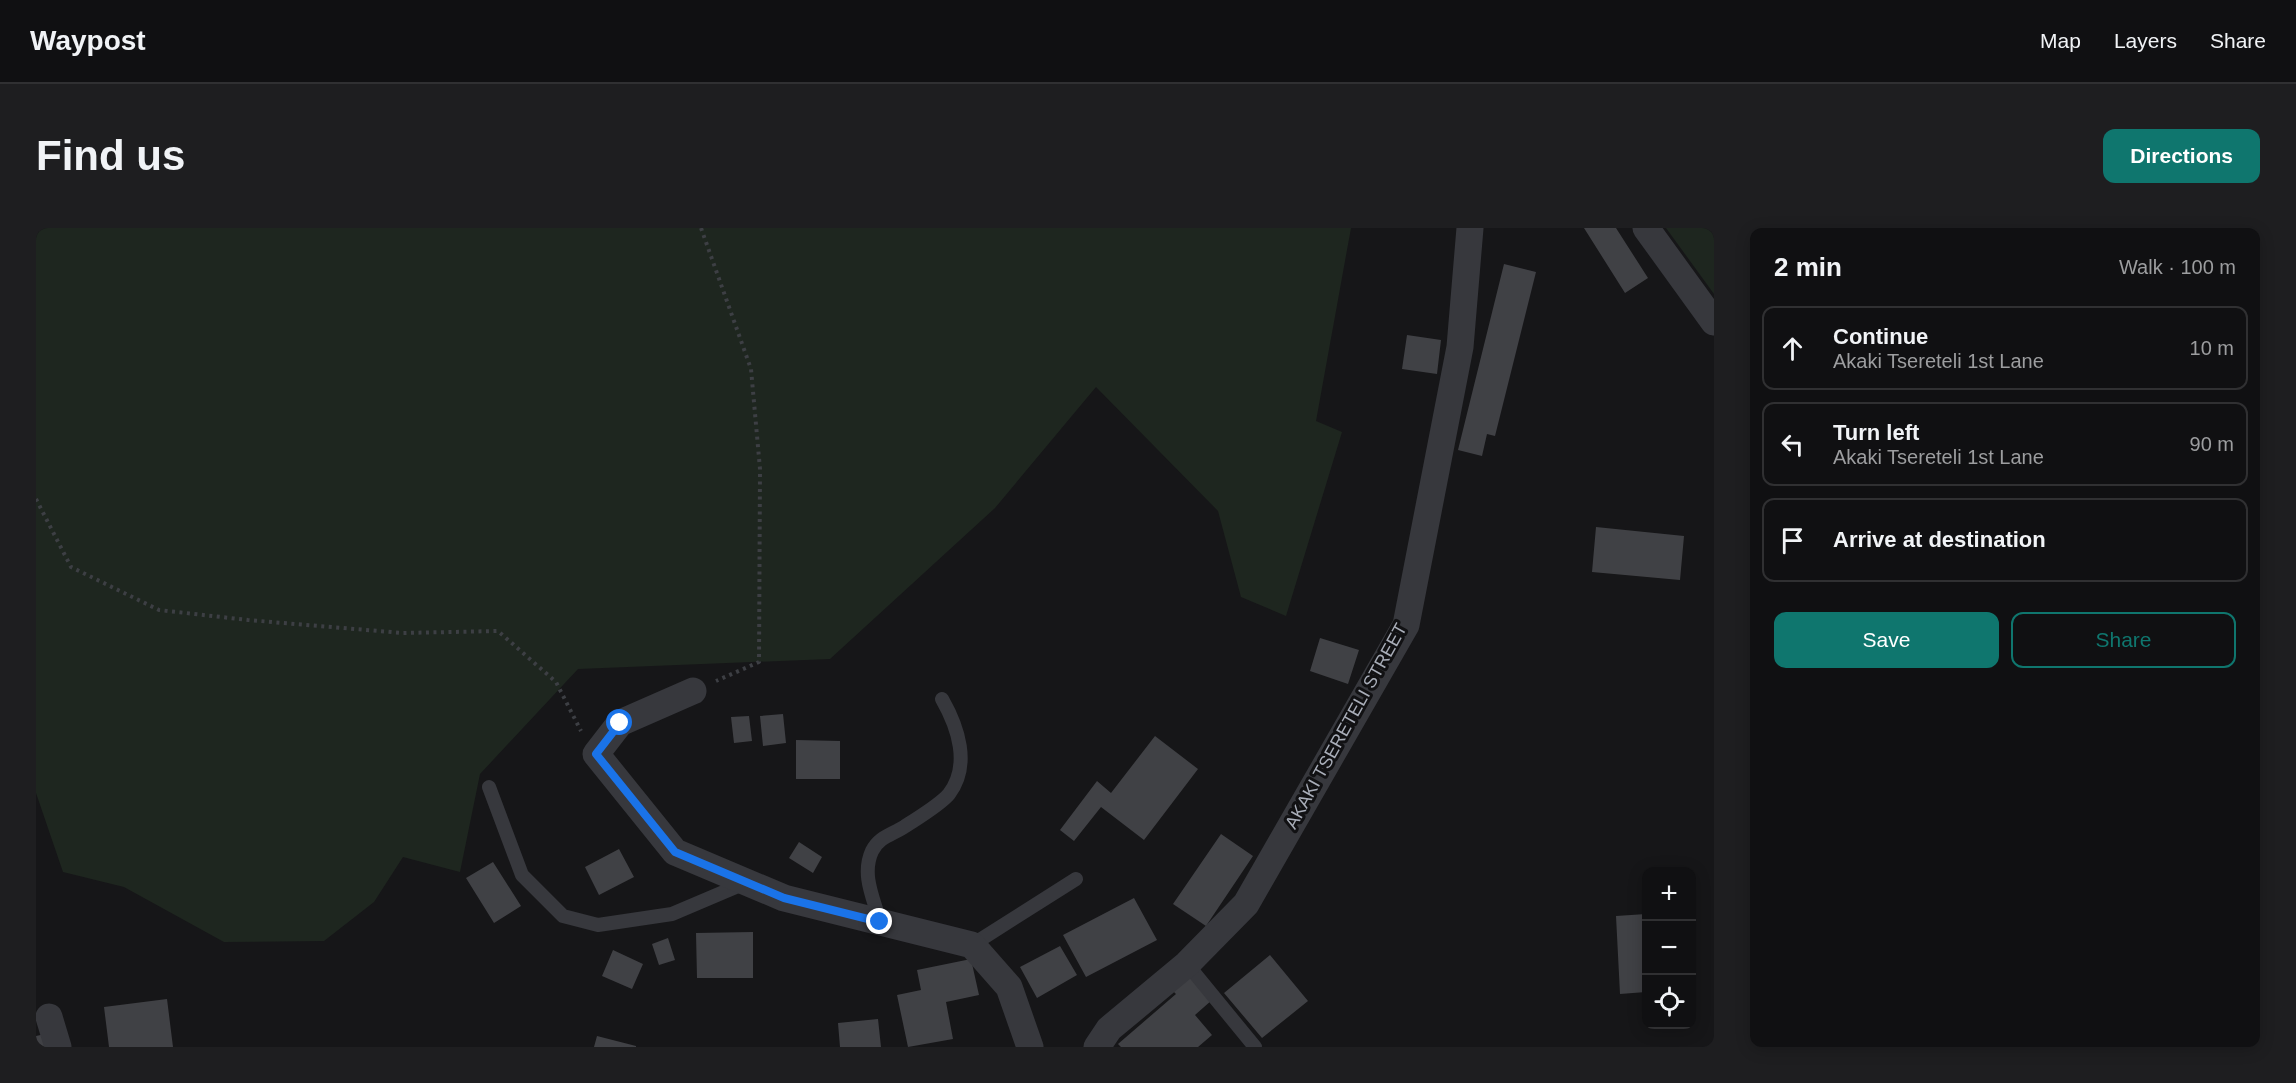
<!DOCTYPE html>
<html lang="en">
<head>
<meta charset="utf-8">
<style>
	:root { --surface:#101012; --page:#1e1e20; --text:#f1f3f6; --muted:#9c9d9f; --line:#303032; --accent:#0f766e }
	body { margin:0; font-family:Arial,sans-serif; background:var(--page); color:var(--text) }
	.controls { position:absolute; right:18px; bottom:18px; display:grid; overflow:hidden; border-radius:12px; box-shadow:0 3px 15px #0003 }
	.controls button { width:54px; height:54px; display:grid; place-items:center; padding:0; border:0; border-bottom:2px solid var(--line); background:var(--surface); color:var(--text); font:30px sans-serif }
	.stop { position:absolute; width:18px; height:18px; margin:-14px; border:4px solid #1a73e8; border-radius:50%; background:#fff }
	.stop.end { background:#1a73e8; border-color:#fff; box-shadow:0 2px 6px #0008 }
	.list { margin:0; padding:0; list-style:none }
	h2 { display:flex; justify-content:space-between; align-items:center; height:78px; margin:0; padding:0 24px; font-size:26px }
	h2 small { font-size:20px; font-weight:400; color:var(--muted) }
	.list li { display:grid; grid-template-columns:39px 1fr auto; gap:18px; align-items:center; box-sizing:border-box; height:84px; margin:0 12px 12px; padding:0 12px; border:2px solid var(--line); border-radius:12px }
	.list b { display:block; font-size:22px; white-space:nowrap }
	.list p { margin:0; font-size:20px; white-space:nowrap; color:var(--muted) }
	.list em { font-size:20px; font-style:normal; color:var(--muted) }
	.actions { display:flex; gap:12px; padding:18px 24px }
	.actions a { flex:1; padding:14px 0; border:2px solid var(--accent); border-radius:12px; text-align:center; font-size:21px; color:var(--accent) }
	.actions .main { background:var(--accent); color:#fff }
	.icon { flex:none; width:33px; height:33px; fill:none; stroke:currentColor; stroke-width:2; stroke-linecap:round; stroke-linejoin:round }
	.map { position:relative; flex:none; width:1678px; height:819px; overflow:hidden; border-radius:12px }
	header { display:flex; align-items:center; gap:36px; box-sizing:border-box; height:84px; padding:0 30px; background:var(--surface); border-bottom:2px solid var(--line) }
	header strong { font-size:28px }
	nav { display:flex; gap:33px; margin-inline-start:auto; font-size:21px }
	.intro { display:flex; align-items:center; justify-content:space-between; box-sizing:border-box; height:144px; padding:0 36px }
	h1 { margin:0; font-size:42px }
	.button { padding:15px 27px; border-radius:12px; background:var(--accent); color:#fff; font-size:21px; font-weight:700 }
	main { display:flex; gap:36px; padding:0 36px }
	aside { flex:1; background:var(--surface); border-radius:12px; box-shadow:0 3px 15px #0003 }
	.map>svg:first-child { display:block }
	.green { fill:#1e261f }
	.building { fill:#404145 }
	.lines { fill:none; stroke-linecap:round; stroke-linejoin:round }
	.path { stroke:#3d3f44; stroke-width:4; stroke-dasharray:3 4.5; stroke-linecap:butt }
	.service { stroke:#37383d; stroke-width:14 }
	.minor { stroke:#37383d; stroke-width:27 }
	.route { stroke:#1a73e8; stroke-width:8 }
	.labels { text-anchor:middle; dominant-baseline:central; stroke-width:6; stroke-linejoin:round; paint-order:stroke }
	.street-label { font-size:18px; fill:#a8adb8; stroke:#111113 }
</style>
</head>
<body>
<header>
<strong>Waypost</strong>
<nav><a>Map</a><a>Layers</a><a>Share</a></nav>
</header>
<div class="intro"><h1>Find us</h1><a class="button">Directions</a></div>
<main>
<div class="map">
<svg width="1678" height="819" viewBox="0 0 1678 819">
	<rect width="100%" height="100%" fill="#161618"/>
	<path class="green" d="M0,0H1315L1280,193L1306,204L1250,388L1205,369L1182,283L1060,159L959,280L794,431L542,441L444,546L424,644L367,629L338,674L288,713L188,714L88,659L27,644L0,565Z
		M1630,0H1678V66Z"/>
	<path class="building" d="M1548,0H1580L1612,50L1589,65Z
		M1468,36L1500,44L1459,208L1451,206L1446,228L1422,222Z
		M1371,107L1405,112L1401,146L1366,141Z
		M1560,299L1648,308L1644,352L1556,344Z
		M1284,410L1323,422L1312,456L1274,443Z
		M747,486L750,515L727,518L724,488Z
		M713,488L716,513L698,515L695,489Z
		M1119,508L1162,541L1108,612L1065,579L1038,613L1024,602L1061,553L1075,565Z
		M760,512L804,513V551H760Z
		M1185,606L1217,628L1170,698L1137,676Z
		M763,614L786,629L777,645L753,630Z
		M583,621L598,649L563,667L549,639Z
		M457,634L485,678L458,695L430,650Z
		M1098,670L1121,712L1050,749L1027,707Z
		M1610,686V764L1584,766L1580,688Z
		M717,704V750H661L660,705Z
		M632,710L639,732L623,737L616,716Z
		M1024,718L1041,747L1001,770L984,739Z
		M577,722L607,736L596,761L566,748Z
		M1234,727L1272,773L1226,810L1188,765Z
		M935,731L943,767L910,774L917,811L872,819L861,767L885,762L881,742Z
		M1153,745L1176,772L1159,787L1176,807L1162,819H1085L1082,816L1140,766L1135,761Z
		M131,771L137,819H73L68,779Z
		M842,791L845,819H804L802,795Z
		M9,806L13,819H0V808Z
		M561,808L600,818V819H558Z"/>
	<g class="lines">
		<path class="path" d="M665,0L715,141L724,241L723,434L680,453
			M0,271L35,339L123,382L212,392L367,405L462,403L520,454L545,503"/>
		<path class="service" d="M453,559L486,647L527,688L562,697L636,686L709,655
			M844,694C838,671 825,647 836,623C843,609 855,607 868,599C880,591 904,577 913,566C935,537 922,499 906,471
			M936,717L1040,651
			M1151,736L1219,819"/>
		<path class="minor" d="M1610,0L1678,94
			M657,463L584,495L560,526L639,624L748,670L936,717L973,759L994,819
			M13,789L22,819
			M1061,819L1073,801L1151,736L1210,676L1370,397L1424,119L1434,0"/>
	</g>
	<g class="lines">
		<path class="route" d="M584,495L560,526L639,624L748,670L844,694"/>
	</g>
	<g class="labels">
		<g class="street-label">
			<text transform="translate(1310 498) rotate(-61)">AKAKI TSERETELI STREET</text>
		</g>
	</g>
</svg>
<div class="controls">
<button>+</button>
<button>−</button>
<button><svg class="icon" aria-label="locate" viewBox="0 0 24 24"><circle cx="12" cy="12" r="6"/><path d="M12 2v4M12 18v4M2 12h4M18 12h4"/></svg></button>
</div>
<div class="stop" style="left:584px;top:495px"></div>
<div class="stop end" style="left:844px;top:694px"></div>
</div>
<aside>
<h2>2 min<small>Walk · 100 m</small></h2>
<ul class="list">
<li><svg class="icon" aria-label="ahead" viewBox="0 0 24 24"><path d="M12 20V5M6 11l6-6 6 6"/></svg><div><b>Continue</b><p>Akaki Tsereteli 1st Lane</p></div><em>10 m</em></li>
<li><svg class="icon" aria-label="left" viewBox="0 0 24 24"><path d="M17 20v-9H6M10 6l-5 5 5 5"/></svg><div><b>Turn left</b><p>Akaki Tsereteli 1st Lane</p></div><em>90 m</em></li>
<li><svg class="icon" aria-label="arrive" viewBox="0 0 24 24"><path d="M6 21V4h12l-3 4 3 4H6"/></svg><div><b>Arrive at destination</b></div></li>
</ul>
<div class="actions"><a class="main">Save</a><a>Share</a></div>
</aside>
</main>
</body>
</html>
